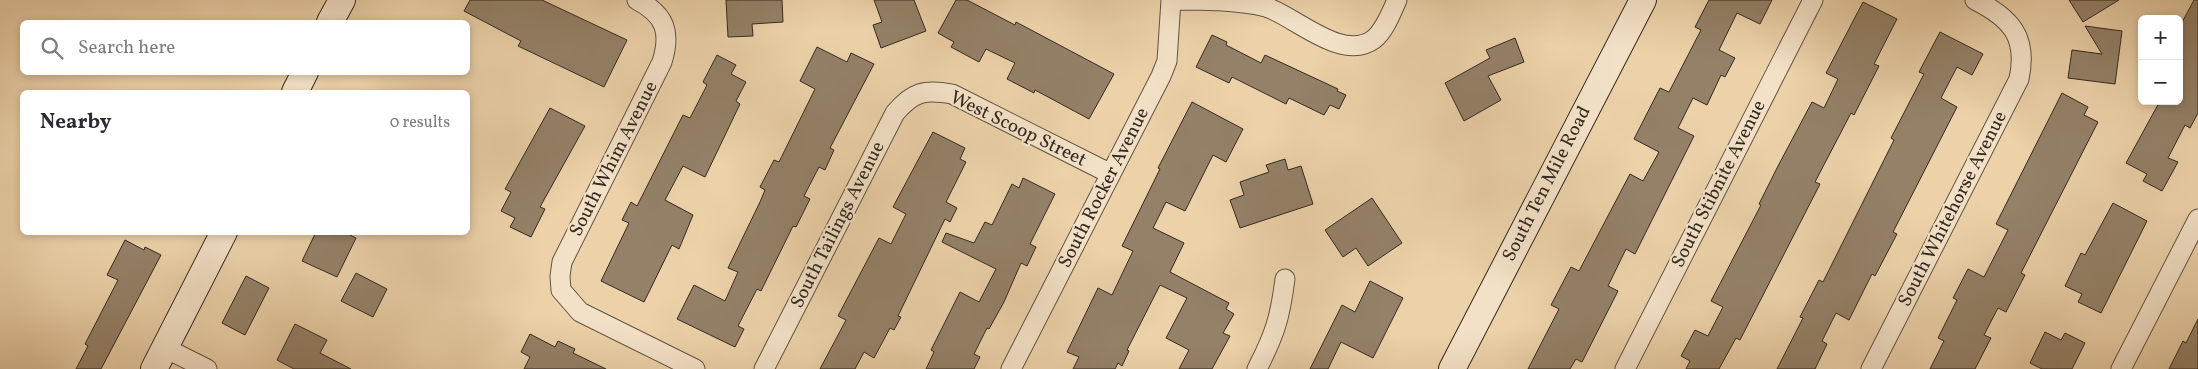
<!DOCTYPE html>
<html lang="en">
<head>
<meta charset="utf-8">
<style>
	:root { --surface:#fff; --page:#f7f7f7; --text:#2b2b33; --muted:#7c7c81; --line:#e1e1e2 }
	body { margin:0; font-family:Vollkorn,serif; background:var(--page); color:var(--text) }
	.controls { position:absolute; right:15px; top:15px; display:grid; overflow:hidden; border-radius:8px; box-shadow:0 2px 8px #0003 }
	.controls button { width:45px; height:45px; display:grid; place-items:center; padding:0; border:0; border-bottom:1px solid var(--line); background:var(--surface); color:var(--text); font:25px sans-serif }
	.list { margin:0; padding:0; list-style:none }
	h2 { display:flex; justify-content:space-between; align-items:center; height:65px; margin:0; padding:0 20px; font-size:21px }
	h2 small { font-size:16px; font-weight:400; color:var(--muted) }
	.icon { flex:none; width:28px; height:28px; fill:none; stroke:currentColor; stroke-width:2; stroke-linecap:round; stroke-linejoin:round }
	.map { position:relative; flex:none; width:2198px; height:369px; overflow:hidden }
	.search { position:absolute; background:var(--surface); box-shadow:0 2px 8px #0003; left:20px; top:20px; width:450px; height:55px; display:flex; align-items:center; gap:12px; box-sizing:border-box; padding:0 18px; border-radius:8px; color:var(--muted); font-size:19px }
	.panel { position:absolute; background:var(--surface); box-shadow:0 2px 8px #0003; left:20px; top:90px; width:450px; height:145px; border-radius:8px }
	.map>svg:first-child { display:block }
	.building { fill:#948168; stroke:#342a21 }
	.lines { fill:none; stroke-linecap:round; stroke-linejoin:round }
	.street-casing { stroke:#625443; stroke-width:21 }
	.secondary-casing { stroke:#342a21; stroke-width:28 }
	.street { stroke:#f3e1c7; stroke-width:19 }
	.secondary { stroke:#f3e1c7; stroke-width:26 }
	.labels { text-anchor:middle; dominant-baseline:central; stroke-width:4.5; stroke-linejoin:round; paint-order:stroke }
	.street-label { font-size:19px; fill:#342a21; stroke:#f3e1c7 }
</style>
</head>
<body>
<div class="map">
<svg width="2198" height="369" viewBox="0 0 2198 369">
	<rect width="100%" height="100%" fill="#ecd1a9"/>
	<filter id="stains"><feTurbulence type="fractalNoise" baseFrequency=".004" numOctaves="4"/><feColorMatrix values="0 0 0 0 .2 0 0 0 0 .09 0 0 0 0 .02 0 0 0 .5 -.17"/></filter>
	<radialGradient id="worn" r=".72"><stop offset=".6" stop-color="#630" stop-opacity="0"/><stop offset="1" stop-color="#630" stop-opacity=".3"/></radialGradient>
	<path class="building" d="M470,0H542L627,40L604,87L518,46L521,41L464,11Z
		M726,0H782L783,22L752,24L753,36L728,37Z
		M874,0H914L926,31L881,48L873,25L882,22Z
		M956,0H967L1015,25L1016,22L1114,74L1089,119L1035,90L1034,93L1007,79L1015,63L986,49L979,62L951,47L954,42L938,33Z
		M1709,0H1772L1760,24L1737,13L1719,50L1735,58L1725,77L1721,75L1707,105L1693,98L1678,128L1694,136L1635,254L1626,249L1608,286L1618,291L1582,362L1576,359L1570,369H1528L1559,309L1551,305L1571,267L1579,271L1630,174L1643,181L1659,152L1634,139L1660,88L1669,92L1701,30L1695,27Z
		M2069,0H2119L2083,22Z
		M2194,0H2198V113L2190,128L2185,125L2168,158L2178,162L2162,191L2143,181L2147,174L2126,163L2160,101H2179V28Z
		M1863,2L1897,19L1874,64L1879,66L1854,115L1851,113L1815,182L1820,184L1740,340L1736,338L1719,369H1686L1690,361L1681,356L1695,330L1708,336L1723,307L1711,301L1761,205L1759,204L1778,166L1812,102L1824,108L1838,79L1826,73Z
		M2085,26L2122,31L2115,84L2068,78L2072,50L2102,54Z
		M1940,32L1983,54L1972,75L1957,67L1941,98L1957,107L1893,232L1897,234L1875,276L1872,274L1849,320L1836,313L1822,341L1827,344L1815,369H1777L1803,318L1800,317L1819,280L1823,282L1894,140L1891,138L1924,74L1919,72Z
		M1212,35L1227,42L1226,45L1261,63L1265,55L1338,89L1337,91L1346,95L1339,109L1330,105L1324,115L1289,98L1286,104L1232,77L1229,83L1196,67Z
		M1515,38L1524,62L1488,76L1501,100L1464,121L1445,83L1490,58L1486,50Z
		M817,47L847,62L851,53L874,64L830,148L834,150L825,170L819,167L804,196L810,199L796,227L793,226L761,291L757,289L738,326L744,329L735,347L677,319L694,285L725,301L738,272L728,268L760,202L765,190L760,187L774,160L779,162L815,89L800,81Z
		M717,55L736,65L731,74L746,82L736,101L740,104L705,177L683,166L665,200L693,215L679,249L672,245L644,302L601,281L629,223L622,220L631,202L637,206L683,115L690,118L707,85L703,82Z
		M2062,93L2088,107L2084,115L2098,122L2021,273L2025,275L2006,312L1998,308L1984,335L1991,338L1975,369H1930L1944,341L1938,338L1957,300L1953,298L1968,269L1984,277L2008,230L1996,224Z
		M1192,102L1243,129L1226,162L1213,155L1185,211L1166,202L1153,228L1184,243L1170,272L1229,303L1226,309L1234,314L1223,333L1230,336L1212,369H1179L1189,350L1166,338L1187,298L1160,285L1127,350L1129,351L1122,366L1118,363L1115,369H1073L1079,357L1067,352L1098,288L1112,295L1133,251L1122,246L1160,169L1158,168Z
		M550,108L585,126L540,207L545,209L531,237L510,227L515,218L501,211L511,192L505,189Z
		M933,132L965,148L960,159L966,162L946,202L957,208L950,222L945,219L898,316L901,317L894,330L890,328L874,358L864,352L855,369H820L846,320L838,316L879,238L891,244L906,214L893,207Z
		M1285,159L1288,170L1301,166L1313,204L1240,228L1230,200L1244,195L1240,182L1269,172L1266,165Z
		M1023,178L1055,194L1030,244L1036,247L1027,266L1021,263L1004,302L989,329L987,328L974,354L980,357L974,369H926L934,352L931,350L960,292L979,302L996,269L942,242L946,233L974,243L985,222L992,225L1012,184L1019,188Z
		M1372,198L1402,243L1368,266L1356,248L1343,257L1325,230Z
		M2113,203L2147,221L2101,313L2078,302L2082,294L2065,286L2081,253L2085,255Z
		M316,232H344L356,238L337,277L302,261Z
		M125,240L144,250L145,247L161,255L101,369H76L88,346L85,344L118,280L107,275Z
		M356,273L387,289L373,317L341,301Z
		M246,276L269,288L245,335L222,323Z
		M1370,281L1403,298L1373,358L1341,342L1328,369H1310L1342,305L1355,312Z
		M2198,319V369H2169L2183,341L2186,343Z
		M295,324L327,340L320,353L351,369H294L277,360Z
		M2045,332L2061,340L2065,333L2085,343L2072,369H2042L2030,363Z
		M530,334L555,347L558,341L575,349L573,353L606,369H524L530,357L521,352Z"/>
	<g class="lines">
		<g class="street-casing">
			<path id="street" d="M637,0C666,15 671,33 662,62L562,262L560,276L561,290L580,312L695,369
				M1171,0C1203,0 1236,0 1266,7C1296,17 1343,63 1374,39C1385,30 1391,13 1397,0
				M165,348L207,369
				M764,369L895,113C913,92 924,89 952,94L1111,174
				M1011,369L1161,76L1167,61L1171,0
				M1257,369C1275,334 1280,318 1285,279
				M1625,369L1813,0
				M1871,369L2019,79C2028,37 2011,18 1975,0
				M2121,369L2198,219"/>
		</g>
		<g class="secondary-casing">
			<path id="secondary" d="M330,22L342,0
				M295,92L305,72
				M154,369L224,232
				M1452,369L1643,0"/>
		</g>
		<use href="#street" class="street"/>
		<use href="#secondary" class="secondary"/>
	</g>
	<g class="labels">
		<g class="street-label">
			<text transform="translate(1018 129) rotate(26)">West Scoop Street</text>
			<text transform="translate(614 159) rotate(-63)">South Whim Avenue</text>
			<text transform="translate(1547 184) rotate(-63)">South Ten Mile Road</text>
			<text transform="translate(1719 184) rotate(-63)">South Stibnite Avenue</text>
			<text transform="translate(1104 188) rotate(-63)">South Rocker Avenue</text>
			<text transform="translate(1953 209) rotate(-63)">South Whitehorse Avenue</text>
			<text transform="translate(838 225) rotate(-63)">South Tailings Avenue</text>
		</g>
	</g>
	<rect width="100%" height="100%" filter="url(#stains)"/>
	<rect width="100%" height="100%" fill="url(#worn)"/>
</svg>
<div class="controls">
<button>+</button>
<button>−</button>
</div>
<div class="search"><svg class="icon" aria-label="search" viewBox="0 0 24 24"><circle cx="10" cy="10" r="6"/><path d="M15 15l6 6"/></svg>Search here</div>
<section class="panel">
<h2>Nearby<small>0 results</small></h2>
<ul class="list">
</ul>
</section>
</div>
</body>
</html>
